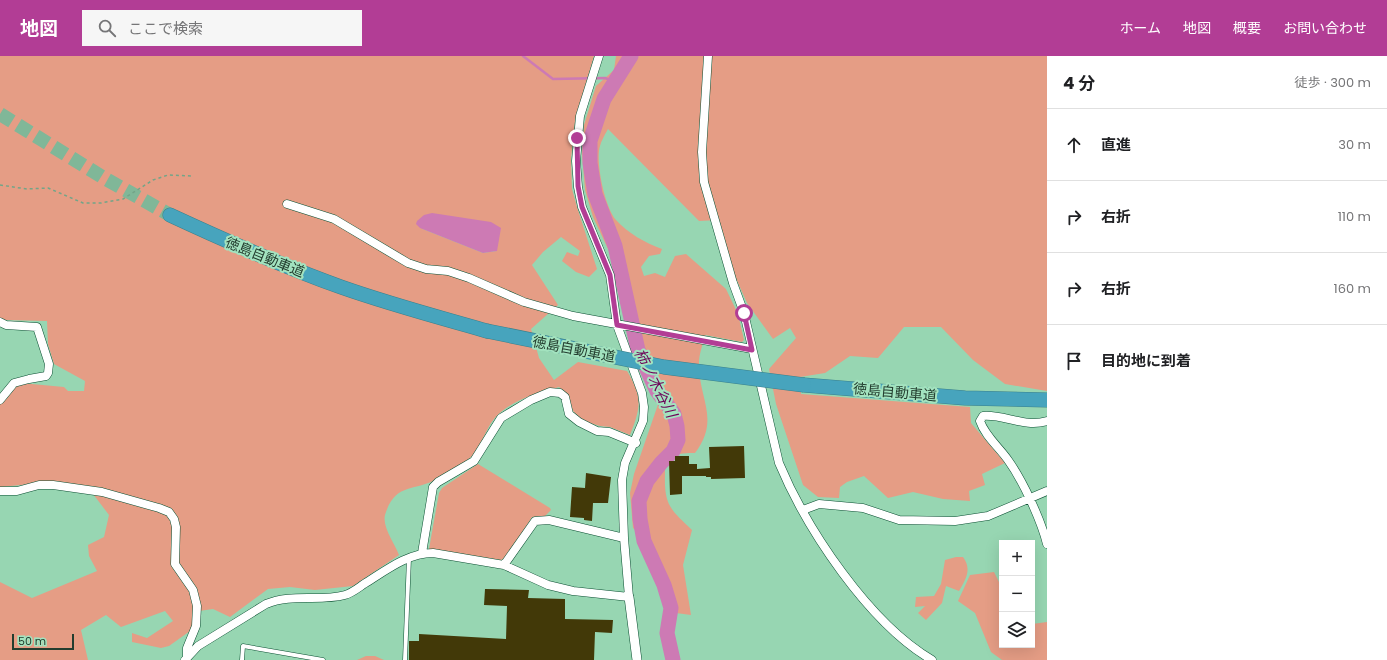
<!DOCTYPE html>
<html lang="ja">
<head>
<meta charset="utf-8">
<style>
	:root { --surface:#fff; --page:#f6f6f6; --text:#202124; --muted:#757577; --line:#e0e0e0; --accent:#b23d95 }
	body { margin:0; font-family:Poppins,"Noto Sans JP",sans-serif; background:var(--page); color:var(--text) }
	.controls { position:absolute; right:12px; bottom:12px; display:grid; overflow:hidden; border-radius:0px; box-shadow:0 4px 16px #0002 }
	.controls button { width:36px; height:36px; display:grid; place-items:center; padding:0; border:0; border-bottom:1px solid var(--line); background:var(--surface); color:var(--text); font:20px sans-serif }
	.scale { position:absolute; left:12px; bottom:10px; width:62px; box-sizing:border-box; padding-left:4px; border:2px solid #233d2f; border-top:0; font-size:11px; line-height:14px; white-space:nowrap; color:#233d2f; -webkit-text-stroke:3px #a3e3bf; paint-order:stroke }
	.stop { position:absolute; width:12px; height:12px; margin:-9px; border:3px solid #b23d95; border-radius:50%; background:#fff }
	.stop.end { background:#b23d95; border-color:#fff; box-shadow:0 1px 4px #0008 }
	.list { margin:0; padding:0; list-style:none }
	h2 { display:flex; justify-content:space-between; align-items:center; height:52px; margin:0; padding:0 16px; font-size:17px }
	h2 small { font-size:13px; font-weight:400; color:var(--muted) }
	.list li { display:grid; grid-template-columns:26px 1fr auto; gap:12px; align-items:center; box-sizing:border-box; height:72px; padding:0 16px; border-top:1px solid var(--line) }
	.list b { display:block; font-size:15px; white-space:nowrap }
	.list em { font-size:13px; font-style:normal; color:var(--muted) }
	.icon { flex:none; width:22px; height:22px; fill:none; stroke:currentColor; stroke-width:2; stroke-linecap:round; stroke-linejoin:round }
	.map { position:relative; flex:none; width:1047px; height:604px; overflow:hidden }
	header { display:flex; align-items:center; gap:24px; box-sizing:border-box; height:56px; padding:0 20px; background:var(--accent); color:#fff }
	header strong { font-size:19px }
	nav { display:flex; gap:22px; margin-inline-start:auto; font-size:14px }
	.search { width:280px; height:36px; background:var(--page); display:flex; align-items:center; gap:10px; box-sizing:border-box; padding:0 14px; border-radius:0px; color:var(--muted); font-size:15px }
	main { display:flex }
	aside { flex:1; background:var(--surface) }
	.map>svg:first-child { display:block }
	.green { fill:#e59d85; fill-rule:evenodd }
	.water { fill:#cd7ab4 }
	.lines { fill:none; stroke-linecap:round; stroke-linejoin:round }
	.stream { stroke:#cd7ab4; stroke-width:2.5 }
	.river { stroke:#cd7ab4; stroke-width:15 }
	.building { fill:#423908 }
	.motorway-tunnel { stroke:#80b798; stroke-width:14; stroke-dasharray:14 7; stroke-linecap:butt }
	.service-casing { stroke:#0a4f32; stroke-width:5 }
	.minor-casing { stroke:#0a4f32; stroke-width:9 }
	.tertiary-casing { stroke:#0a4f32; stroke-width:10 }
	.motorway-casing { stroke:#3a808b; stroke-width:15 }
	.path { stroke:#72a588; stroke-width:1.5; stroke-dasharray:3 3; stroke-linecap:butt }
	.service { stroke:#fff; stroke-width:4 }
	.minor { stroke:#fff; stroke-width:8 }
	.tertiary { stroke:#fff; stroke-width:9 }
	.motorway { stroke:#47a4bd; stroke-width:14 }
	.motorway-bridge-casing { stroke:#3a808b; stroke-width:15; stroke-linecap:butt }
	.motorway-bridge { stroke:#47a4bd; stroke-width:14 }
	.route { stroke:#b23d95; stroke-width:5 }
	.labels { text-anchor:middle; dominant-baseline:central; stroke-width:4; stroke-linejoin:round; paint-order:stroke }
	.street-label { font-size:14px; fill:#233d2f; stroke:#a3e3bf }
	.water-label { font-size:15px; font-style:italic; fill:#6e0359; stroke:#a3e3bf }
</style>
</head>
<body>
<header>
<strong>地図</strong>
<div class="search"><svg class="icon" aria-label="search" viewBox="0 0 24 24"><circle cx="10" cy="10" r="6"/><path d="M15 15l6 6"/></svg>ここで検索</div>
<nav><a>ホーム</a><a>地図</a><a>概要</a><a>お問い合わせ</a></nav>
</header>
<main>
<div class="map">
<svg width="1047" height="604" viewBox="0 0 1047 604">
	<rect width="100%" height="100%" fill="#97d6b2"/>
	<path class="green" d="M0,0H594L575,65L571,103L572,133L577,151L597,213L589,221L576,216L562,205L567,196L578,200L580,195L561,181L543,196L532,209L558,249L531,273L539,302L554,324L578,306L627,315C643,341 641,351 630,379L610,371L600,370L583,365L573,355L568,340L559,331C538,337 508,345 494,363C485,374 482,389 472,400C463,409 448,416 437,423C414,436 395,426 385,459C382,471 395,488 399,499L353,530L315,534L290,531L268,533L230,561L213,553L199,555L190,575L169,590L161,592L132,586V577L147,582L173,565L165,555L121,571L106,559L81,574L88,604H0V526L32,542L97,515L89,500L88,489L104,481L109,459L87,430L52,426L0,431V337L3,338L21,327L64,331L68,335H84L85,325L54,308L48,288L47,265L4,264L0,266ZM420,172L497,195L483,197Z
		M616,0H1047V335L1005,328L973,304L941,271H904L878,302L850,300L825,317L800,321L801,338L970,351L971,367L1005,407L982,418L985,429L969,435L970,445L943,443L913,436L888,442L864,420L847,426L840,431L839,442L818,441L803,429L776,348L769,313L796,282L790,272L773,283L747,247L735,220L719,164L699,165L608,73C604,80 600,87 599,95C597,112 605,151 616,164C628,177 645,187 662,193L660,198L649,200L641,211L644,220L655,217L665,221L675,200L686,198L726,233L738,258L744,284L742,286L705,279C703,288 699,298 699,307C698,342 721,363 695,397C688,397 678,397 671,401C665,405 665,411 665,418C664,449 670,453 692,474L683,509L691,559L676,557L649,486L633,472L630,437L634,418L663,334L641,293L630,240L593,161L585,134L582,97L584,69L596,30L614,14Z
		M478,408L550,452L551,454L545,460L532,461L508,500L501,504L429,493L439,437L442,432Z
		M956,501H963C972,513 966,523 959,535L946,530L942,547L926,564L918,557L925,550L915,551L916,541L934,540L941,528L945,504Z
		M994,516L1002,532V589H1032V568L1047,566V604H1002L991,596L975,557L958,545L970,519Z
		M366,600H375L384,604H357Z"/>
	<path class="water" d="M432,157L491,166L501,172L497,195L483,197L420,172L416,168L417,165L424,159Z"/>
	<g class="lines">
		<path class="stream" d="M523,0L553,23L605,22L616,26"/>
		<path class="river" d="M631,0L604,43L590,85V107L595,138L615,190L638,294L657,335L674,358L677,370L678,384L673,395L661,407L647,425L639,445L640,463L644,485L664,529L671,552L667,577L673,604"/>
	</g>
	<path class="building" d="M744,390L745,422L711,423V421H706V420H682V438L670,439L669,405H675V400H689V408H697V413L710,412L709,391Z
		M586,417L611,421L608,447H593L592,465L584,464V462L570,461L572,431L585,432Z
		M485,533L529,534L528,542L565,543V563L613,564L612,577L595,576L594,604H409V585H419V578L506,583L507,550L484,549Z"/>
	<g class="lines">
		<path class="motorway-tunnel" d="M0,58L104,122L170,159"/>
		<g class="service-casing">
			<path id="service" d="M242,604L243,590L323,604
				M405,604L409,502"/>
		</g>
		<g class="minor-casing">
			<path id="minor" d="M708,0L702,96L704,126L733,227L744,257L779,407C807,474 869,567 932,604
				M287,148L334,163L408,207L426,213L448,215L469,222L524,246L573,260L752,293
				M0,266L6,269L37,271L49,308L48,317L46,320L29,323L14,327L0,344
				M1047,365C1025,372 1004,358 983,360L980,365C985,380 999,391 1008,404C1023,425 1041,464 1047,488
				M0,435H17L39,429H53L102,436L159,452L169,456L174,463L176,471L175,508L193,534L197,550L196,570L187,592V602
				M803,454L819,448L863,452L899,464L955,465L988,460L1047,435
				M422,497L433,431L438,426L474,405L501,362L531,344L550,336L560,337L565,341L569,358L579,366L597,375L609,376L636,387
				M504,509L535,465L549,464L624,482
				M185,604L198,590L266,548C292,537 319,546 345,539C352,537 358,532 364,528C385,515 407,497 433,497L504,509L548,529L573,535L629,541L624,482L622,424L625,407L643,365L644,351L642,337L617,269L610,219L582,151L578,131L576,105L580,60L599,0"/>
		</g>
		<g class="tertiary-casing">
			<path id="tertiary" d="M629,541L637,604"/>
		</g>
		<g class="motorway-casing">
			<path id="motorway" d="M170,159C226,185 282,210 341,231C389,248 438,261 487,275
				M804,329L965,342L1047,344"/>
		</g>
		<path class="path" d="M0,129L27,133L48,132L83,147H101L123,143L153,124L168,119L192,120"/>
		<use href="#service" class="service"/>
		<use href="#minor" class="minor"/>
		<use href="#tertiary" class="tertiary"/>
		<use href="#motorway" class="motorway"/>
		<g class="motorway-bridge-casing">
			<path id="motorway-bridge" d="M487,275L664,311L804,329"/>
		</g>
		<use href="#motorway-bridge" class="motorway-bridge"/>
	</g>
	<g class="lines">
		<path class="route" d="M577,82L578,130L582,151L610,219L617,269L752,294L744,257"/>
	</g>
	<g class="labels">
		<g class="street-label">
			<text transform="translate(265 201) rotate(22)">徳島自動車道</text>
			<text transform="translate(574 293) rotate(11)">徳島自動車道</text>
			<text transform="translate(895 336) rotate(5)">徳島自動車道</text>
		</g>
		<g class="water-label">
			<text transform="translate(656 327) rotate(63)">柿ノ木谷川</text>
		</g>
	</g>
</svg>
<div class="controls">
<button>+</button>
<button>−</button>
<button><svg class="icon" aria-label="layers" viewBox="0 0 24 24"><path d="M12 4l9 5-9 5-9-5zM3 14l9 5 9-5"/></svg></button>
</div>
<div class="scale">50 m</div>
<div class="stop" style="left:744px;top:257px"></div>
<div class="stop end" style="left:577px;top:82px"></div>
</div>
<aside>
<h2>4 分<small>徒歩 · 300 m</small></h2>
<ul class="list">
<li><svg class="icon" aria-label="ahead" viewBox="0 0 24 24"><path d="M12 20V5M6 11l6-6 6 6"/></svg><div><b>直進</b></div><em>30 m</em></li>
<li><svg class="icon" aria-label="right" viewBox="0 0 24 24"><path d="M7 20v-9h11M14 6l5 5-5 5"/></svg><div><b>右折</b></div><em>110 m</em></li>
<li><svg class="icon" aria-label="right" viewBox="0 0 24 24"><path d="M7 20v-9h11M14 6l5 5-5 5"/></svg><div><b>右折</b></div><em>160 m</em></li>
<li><svg class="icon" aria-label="arrive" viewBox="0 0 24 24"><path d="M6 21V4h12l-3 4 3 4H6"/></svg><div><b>目的地に到着</b></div></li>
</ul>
</aside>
</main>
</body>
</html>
